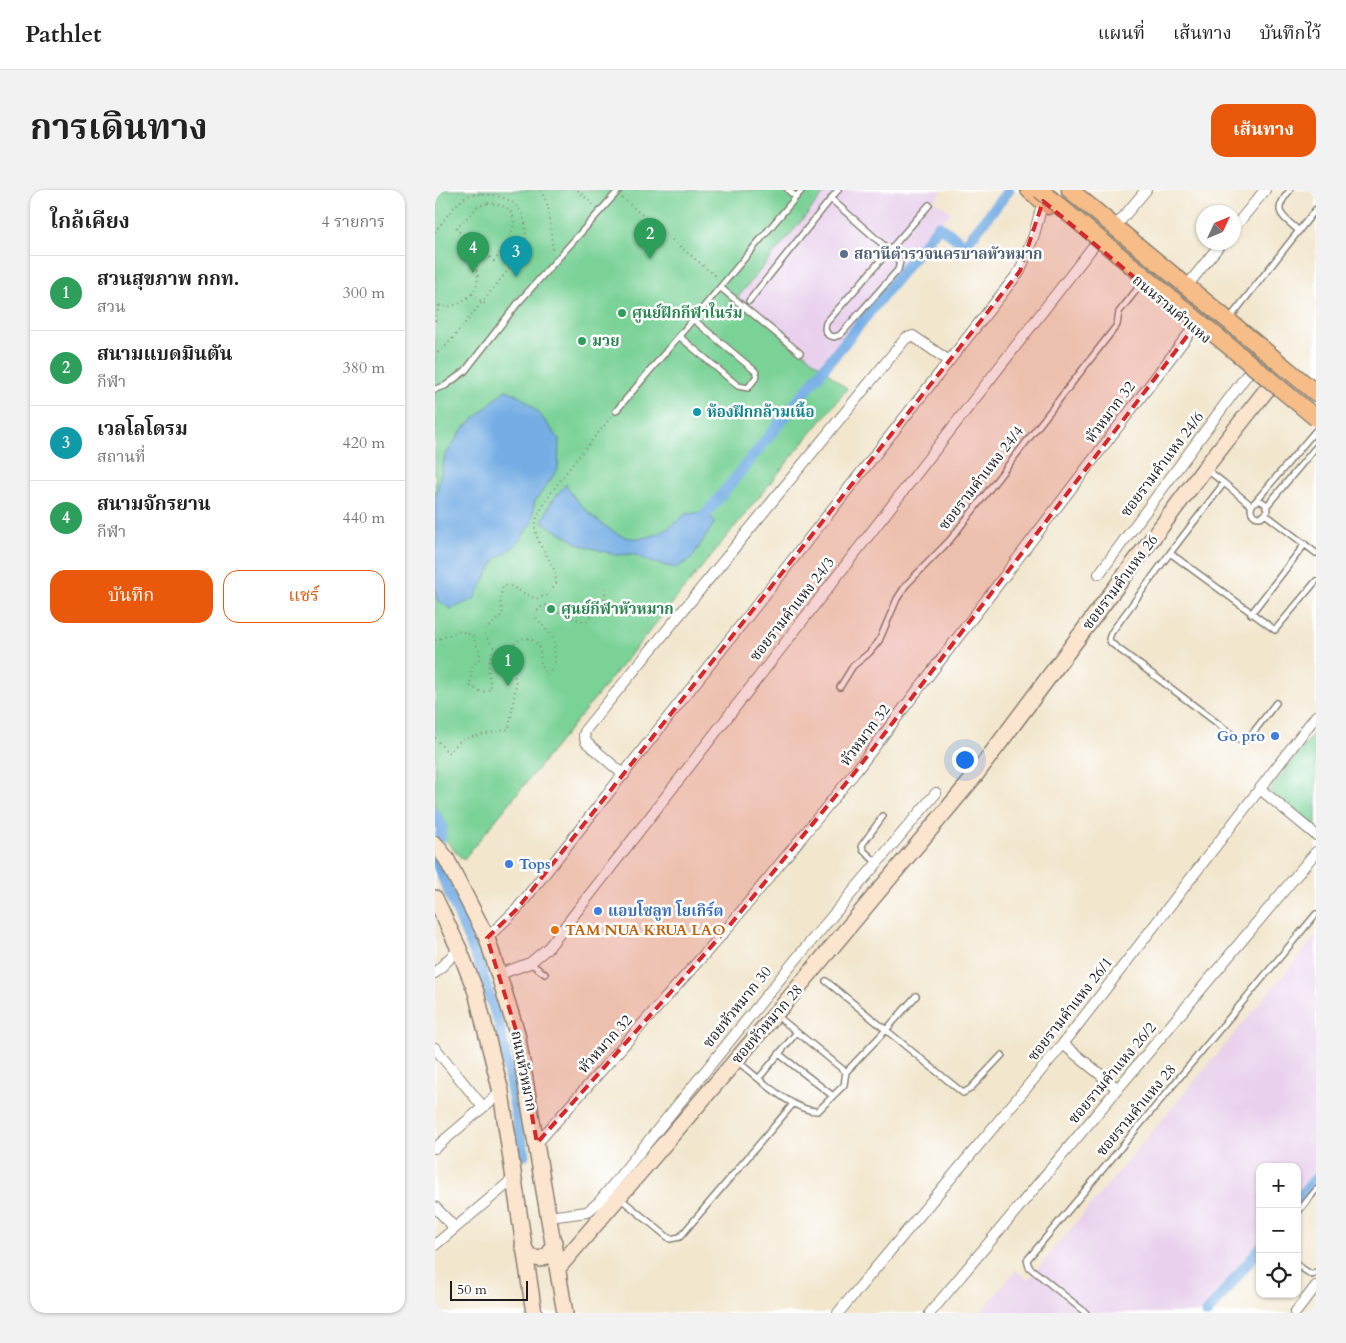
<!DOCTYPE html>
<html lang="th">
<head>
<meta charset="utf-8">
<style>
	:root { --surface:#fff; --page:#f2f2f2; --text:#222; --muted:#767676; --line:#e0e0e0; --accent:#ea580c }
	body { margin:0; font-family:Cardo,"Noto Serif Thai",serif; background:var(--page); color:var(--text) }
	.controls { position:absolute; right:15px; bottom:15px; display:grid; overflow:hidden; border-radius:10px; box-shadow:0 1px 4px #0004 }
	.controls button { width:45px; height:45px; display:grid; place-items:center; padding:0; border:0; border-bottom:1px solid var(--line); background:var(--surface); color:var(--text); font:25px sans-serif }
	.compass { position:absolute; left:761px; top:15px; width:45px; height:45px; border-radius:50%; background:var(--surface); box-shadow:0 1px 4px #0004; rotate:46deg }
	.scale { position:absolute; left:15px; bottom:12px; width:78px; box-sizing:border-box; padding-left:5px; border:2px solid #1c1c1c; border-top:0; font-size:14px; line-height:18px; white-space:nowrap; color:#1c1c1c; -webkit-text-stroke:4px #fff; paint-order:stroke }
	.you { position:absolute; left:529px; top:569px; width:18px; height:18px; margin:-12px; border:4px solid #fff; border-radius:50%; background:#1a73e8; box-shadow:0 0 0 8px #1a73e833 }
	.badge { display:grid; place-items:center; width:32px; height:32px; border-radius:50%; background:var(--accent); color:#fff; font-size:16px; font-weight:700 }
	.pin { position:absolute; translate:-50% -41px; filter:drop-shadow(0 1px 2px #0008) }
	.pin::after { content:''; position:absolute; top:26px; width:18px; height:15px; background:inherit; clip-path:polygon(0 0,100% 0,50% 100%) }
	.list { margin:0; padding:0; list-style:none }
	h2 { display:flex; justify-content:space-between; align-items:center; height:65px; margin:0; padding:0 20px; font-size:21px }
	h2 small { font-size:16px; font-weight:400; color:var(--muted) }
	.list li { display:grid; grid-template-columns:32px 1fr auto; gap:15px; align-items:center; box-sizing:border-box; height:75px; padding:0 20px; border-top:1px solid var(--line) }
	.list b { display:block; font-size:19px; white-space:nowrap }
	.list p { margin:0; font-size:16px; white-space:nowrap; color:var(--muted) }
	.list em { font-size:16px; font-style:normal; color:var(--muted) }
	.actions { display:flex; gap:10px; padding:15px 20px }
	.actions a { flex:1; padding:11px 0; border:1px solid var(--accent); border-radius:15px; text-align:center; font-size:18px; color:var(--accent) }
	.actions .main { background:var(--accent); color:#fff }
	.icon { flex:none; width:28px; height:28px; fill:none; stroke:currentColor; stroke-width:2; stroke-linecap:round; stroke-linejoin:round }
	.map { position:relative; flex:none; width:881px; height:1123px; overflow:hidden; border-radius:15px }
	header { display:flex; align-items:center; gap:30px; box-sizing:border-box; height:70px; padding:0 25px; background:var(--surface); border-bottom:1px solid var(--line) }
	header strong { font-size:24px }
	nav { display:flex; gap:28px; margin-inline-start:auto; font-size:18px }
	.intro { display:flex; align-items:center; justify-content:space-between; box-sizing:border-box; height:120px; padding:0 30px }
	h1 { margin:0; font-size:35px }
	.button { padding:12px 22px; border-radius:15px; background:var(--accent); color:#fff; font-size:18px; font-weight:700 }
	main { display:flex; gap:30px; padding:0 30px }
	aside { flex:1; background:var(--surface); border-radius:15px; box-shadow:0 1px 4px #0004 }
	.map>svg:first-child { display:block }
	.built { fill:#e9d1ed }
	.green { fill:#7ad297; stroke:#4b775a }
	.water { fill:#75ade4; stroke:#486480 }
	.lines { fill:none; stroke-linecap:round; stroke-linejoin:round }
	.canal { stroke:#75ade4; stroke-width:11 }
	.lane-casing { stroke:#878174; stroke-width:8 }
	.street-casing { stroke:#878174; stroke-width:12 }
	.secondary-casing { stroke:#878174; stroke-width:18 }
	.primary-casing { stroke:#878174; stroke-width:19 }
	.path { stroke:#878174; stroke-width:2; stroke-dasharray:1 4; stroke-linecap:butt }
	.lane { stroke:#fff; stroke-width:5 }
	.street { stroke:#fff; stroke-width:10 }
	.secondary { stroke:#fce5cf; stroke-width:15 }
	.primary { stroke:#f7bd88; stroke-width:16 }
	.primary-bridge-casing { stroke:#878174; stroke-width:19; stroke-linecap:butt }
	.primary-bridge { stroke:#f7bd88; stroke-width:16 }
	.marked { fill:#d62828; fill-opacity:0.2; stroke:#d62828; stroke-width:4; stroke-dasharray:10 6; stroke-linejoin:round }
	.service-dot { fill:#5c6f8a; stroke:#fff; stroke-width:2 }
	.leisure-dot { fill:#2e9e5b; stroke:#fff; stroke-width:2 }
	.culture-dot { fill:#0f9aa8; stroke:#fff; stroke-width:2 }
	.shop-dot { fill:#3f7fe0; stroke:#fff; stroke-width:2 }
	.food-dot { fill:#e8710a; stroke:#fff; stroke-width:2 }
	.labels { text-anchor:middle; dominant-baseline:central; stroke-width:5; stroke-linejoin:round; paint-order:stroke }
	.service-label { font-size:15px; font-weight:bold; fill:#4e5e75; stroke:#fff; text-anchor:start }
	.street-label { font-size:15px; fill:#1c1c1c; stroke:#fff }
	.leisure-label { font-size:15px; font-weight:bold; fill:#27864d; stroke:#fff; text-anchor:start }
	.culture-label { font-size:15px; font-weight:bold; fill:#0d838f; stroke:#fff; text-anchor:start }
	.shop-label { font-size:15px; font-weight:bold; fill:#366cbe; stroke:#fff; text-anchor:start }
	.food-label { font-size:15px; font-weight:bold; fill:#c56008; stroke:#fff; text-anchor:start }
</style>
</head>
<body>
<header>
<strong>Pathlet</strong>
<nav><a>แผนที่</a><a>เส้นทาง</a><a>บันทึกไว้</a></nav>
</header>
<div class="intro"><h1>การเดินทาง</h1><a class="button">เส้นทาง</a></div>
<main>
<aside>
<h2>ใกล้เคียง<small>4 รายการ</small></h2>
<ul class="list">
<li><span class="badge" style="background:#2e9e5b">1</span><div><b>สวนสุขภาพ กกท.</b><p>สวน</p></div><em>300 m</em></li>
<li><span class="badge" style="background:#2e9e5b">2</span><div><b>สนามแบดมินตัน</b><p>กีฬา</p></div><em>380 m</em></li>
<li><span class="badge" style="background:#0f9aa8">3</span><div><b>เวลโลโดรม</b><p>สถานที่</p></div><em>420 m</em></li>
<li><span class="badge" style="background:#2e9e5b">4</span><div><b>สนามจักรยาน</b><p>กีฬา</p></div><em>440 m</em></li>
</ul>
<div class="actions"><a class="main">บันทึก</a><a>แชร์</a></div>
</aside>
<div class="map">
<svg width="881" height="1123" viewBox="0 0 881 1123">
	<rect width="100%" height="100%" fill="#fff"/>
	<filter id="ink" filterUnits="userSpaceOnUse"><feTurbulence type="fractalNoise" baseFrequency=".02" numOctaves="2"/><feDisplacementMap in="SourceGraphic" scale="10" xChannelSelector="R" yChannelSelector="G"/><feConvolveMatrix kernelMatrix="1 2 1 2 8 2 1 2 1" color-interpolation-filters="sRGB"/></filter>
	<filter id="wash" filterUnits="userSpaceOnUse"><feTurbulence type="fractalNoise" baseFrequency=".0096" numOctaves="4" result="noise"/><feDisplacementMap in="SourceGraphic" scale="20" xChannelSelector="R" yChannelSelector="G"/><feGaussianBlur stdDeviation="1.12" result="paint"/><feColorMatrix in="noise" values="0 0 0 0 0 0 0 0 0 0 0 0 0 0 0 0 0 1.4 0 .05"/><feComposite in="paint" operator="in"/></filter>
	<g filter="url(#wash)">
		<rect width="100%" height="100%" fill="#f2e6cd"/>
		<path class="built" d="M392,0H507L499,11L516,22L385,177L303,107Z
			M881,746V979L862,1002V977H825V1048L765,1123H545L581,1080L593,1090Z"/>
		<path class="green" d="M0,0H392L303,107L412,199L28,670L0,638Z
			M881,541V638L834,601Z"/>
		<path class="water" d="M70,200C94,206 109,230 124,249L123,279L99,313L97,332L81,355L60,370L39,409L16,419L2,410L0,393V309L10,266L27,240Z
			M131,294C137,311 176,346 195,348C219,350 234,339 250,324L272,322L280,332L256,369L241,378L215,372L198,364L181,365L146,355L107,332L115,314Z"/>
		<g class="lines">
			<path class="canal" d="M263,334L504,36L530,55L574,0
				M0,624L7,637L1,671L43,771L64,834L89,965
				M862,1011L881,988
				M772,1123L825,1058"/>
		</g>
	</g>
	<g filter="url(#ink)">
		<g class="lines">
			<g class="lane-casing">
				<path id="lane" d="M353,0L361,7
					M855,0C837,22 845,24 864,41
					M396,9L454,60L465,72L463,80L405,145L399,147L393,145L390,139L391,133L494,15
					M286,98L365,163
					M314,111L403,0
					M795,128L881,19
					M245,147L303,196L313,198L322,186L320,181L259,130
					M0,199L10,196L30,181L83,113L184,0
					M181,221L367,0
					M771,279L789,293L735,363L840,440L881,391
					M789,293L817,316
					M816 319a8 8 0 1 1 16 0a8 8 0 1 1-16 0Z
					M820,312L881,240
					M831,317L881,257
					M830,324L881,363
					M735,363L676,443L674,449L676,453L806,551L813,549L841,513
					M816,424L870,354
					M405,497L418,476L434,463L444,451L462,409L471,395L515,350L682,135L684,122L707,93
					M442,673L428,660L427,655L448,626
					M95,773L110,784
					M391,791L451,840L411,882
					M481,806L451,840L528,903L535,899L567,865
					M344,864L398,906
					M303,872C323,887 358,922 383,921L409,895L411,882L341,825
					M324,888L362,842
					M186,1009L235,1049L245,1047L358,914
					M862,1023L881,1000
					M862,1075L877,1085L881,1082
					M651,1123L594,1077L592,1070L881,724"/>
			</g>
			<g class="street-casing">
				<path id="street" d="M680,37L711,0
					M798,39L830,0
					M752,96L787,52
					M664,384L814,182
					M189,585L151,552L149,545L151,539L471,148L478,146L514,171
					M825,599L881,645
					M52,748L82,719L585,81L599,45L608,11
					M0,783L24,759
					M65,784L95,773L114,757L660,54
					M628,854L683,899
					M0,858L48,917
					M102,953L290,741L421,581L759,137
					M0,958L66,902
					M0,1017L20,1038
					M114,1027L152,1022L164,1012L362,768L501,603
					M0,1055L78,989
					M403,1123L628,854L881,526
					M495,1123L881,662
					M860,1123L881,1096"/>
			</g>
			<g class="secondary-casing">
				<path id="secondary" d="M0,654L11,668L52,748L82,843L130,1123
					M0,708L24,759L41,802L66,902L99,1123
					M88,1056L95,1067L105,1069L115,1064L119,1052
					M123,1078L361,800L539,587L770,278L833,198"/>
			</g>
			<g class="primary-casing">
				<path id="primary" d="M594,0L613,16
					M635,0L881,203"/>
			</g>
			<path class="path" d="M106,0L113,17L118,63
				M143,0L159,16
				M187,8L283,88
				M53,13C96,16 76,51 59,71L21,39L42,17Z
				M0,42C9,30 21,11 35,5C80,0 100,24 87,63L13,154L0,165
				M37,104L50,114
				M0,113C14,123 38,109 42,94C44,87 42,80 40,74L49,62
				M0,131L4,115
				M0,450L25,441L37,445L45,462L44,469L37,477L35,496L47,502L56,499L53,479L58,457L50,445V440L68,424L65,410L68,396L73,395L101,409L112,405L121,393C122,371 101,359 100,337C100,314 160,248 176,227
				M0,548L13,563L27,549L74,539L81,495L76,457C83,450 88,445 97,450C112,457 100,474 112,485L120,474L119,449L99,425C103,420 106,416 112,415L127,425L151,432L169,413L171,396"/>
			<use href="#lane" class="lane"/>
			<use href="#street" class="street"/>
			<use href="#secondary" class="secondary"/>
			<use href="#primary" class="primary"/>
			<g class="primary-bridge-casing">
				<path id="primary-bridge" d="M605,0L881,228"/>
			</g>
			<use href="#primary-bridge" class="primary-bridge"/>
		</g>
	</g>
	<path class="marked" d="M608,11L759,137L421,581L290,741L102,953L82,843L52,748L82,719L585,81Z"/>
	<circle class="service-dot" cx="409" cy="64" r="5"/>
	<g class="leisure-dot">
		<circle cx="187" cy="123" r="5"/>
		<circle cx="147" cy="151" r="5"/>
		<circle cx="116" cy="419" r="5"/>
	</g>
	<circle class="culture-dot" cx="262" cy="222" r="5"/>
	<g class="shop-dot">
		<circle cx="840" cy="546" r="5"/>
		<circle cx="74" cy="674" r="5"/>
		<circle cx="163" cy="721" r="5"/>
	</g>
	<circle class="food-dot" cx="120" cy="740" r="5"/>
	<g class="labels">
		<g class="service-label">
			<text x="419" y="64">สถานีตำรวจนครบาลหัวหมาก</text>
		</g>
		<g class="street-label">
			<text transform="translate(737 119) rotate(40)">ถนนรามคำแหง</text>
			<text transform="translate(675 222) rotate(-53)">หัวหมาก 32</text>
			<text transform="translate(727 274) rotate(-53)">ซอยรามคำแหง 24/6</text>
			<text transform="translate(546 288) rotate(-52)">ซอยรามคำแหง 24/4</text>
			<text transform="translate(685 392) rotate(-53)">ซอยรามคำแหง 26</text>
			<text transform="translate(357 419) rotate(-52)">ซอยรามคำแหง 24/3</text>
			<text transform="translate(430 545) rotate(-53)">หัวหมาก 32</text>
			<text transform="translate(302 817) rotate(-51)">ซอยหัวหมาก 30</text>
			<text transform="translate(635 819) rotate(-52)">ซอยรามคำแหง 26/1</text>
			<text transform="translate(332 834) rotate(-49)">ซอยหัวหมาก 28</text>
			<text transform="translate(170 854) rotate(-48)">หัวหมาก 32</text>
			<text transform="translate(89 881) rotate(79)">ถนนหัวหมาก</text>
			<text transform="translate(677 883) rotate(-50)">ซอยรามคำแหง 26/2</text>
			<text transform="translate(701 920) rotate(-50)">ซอยรามคำแหง 28</text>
		</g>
		<g class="leisure-label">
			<text x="197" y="123">ศูนย์ฝึกกีฬาในร่ม</text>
			<text x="157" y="151">มวย</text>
			<text x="126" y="419">ศูนย์กีฬาหัวหมาก</text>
		</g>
		<g class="culture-label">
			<text x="272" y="222">ห้องฝึกกล้ามเนื้อ</text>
		</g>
		<g class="shop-label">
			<text x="830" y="546" text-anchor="end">Go pro</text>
			<text x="84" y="674">Tops</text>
			<text x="173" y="721">แอบโซลูท โยเกิร์ต</text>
		</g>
		<g class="food-label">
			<text x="130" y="740">TAM NUA KRUA LAO</text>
		</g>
	</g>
</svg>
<div class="controls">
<button>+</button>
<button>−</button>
<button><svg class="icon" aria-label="locate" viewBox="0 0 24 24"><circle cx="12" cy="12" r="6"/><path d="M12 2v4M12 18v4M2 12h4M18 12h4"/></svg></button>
</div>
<svg class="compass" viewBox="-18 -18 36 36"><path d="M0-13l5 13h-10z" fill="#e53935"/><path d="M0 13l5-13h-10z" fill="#767676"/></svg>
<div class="scale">50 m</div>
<div class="you"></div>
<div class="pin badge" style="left:73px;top:496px;background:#2e9e5b">1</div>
<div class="pin badge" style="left:215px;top:69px;background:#2e9e5b">2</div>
<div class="pin badge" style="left:81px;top:87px;background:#0f9aa8">3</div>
<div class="pin badge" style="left:38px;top:83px;background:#2e9e5b">4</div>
</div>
</main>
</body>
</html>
